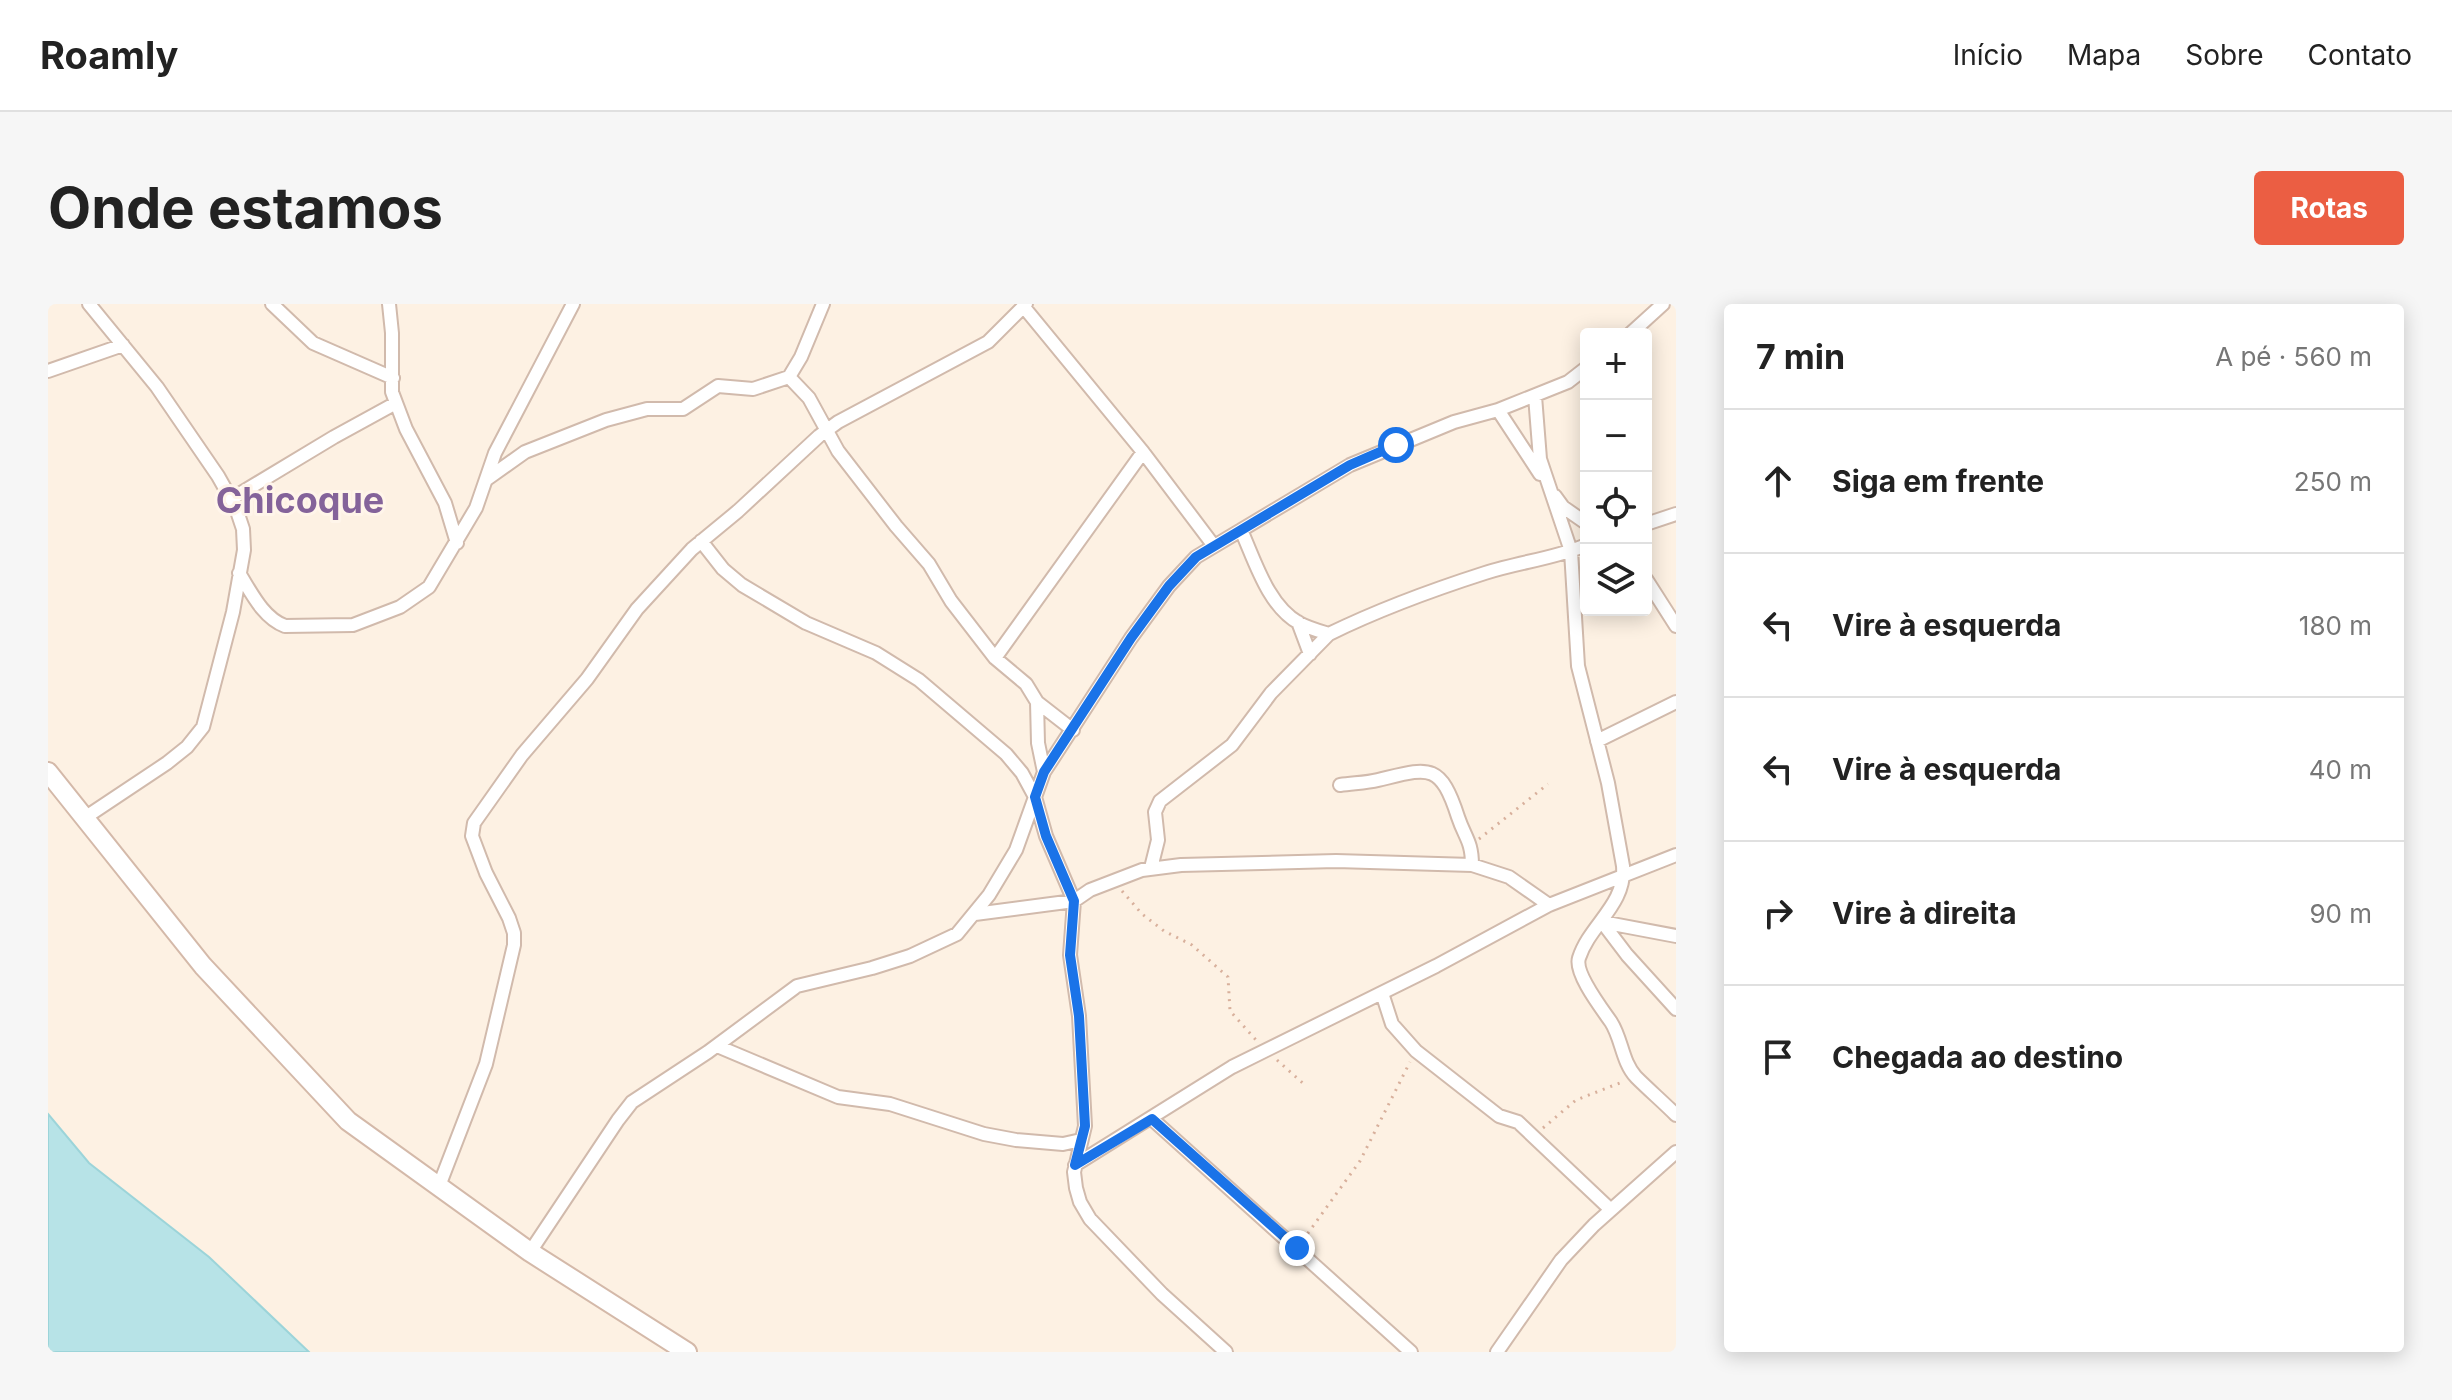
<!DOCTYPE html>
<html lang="pt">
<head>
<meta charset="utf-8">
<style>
	:root { --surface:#fff; --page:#f6f6f6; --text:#222; --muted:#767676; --line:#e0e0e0; --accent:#eb5e43 }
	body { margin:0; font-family:Inter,sans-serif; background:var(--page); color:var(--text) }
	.controls { position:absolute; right:24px; top:24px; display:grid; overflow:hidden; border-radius:8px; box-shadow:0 4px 20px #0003 }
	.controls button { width:72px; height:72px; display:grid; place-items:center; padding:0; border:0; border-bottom:2px solid var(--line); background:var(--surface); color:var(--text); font:40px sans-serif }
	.stop { position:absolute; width:24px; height:24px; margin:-18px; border:6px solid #1a73e8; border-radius:50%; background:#fff }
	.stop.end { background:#1a73e8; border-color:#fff; box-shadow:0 2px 8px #0008 }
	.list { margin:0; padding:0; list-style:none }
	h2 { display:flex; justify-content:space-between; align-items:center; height:104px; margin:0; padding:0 32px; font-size:34px }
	h2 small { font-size:26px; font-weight:400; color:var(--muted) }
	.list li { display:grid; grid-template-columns:52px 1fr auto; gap:24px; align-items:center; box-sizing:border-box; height:144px; padding:0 32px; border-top:2px solid var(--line) }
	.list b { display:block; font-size:30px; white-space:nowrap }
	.list em { font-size:26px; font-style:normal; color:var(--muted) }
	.icon { flex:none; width:44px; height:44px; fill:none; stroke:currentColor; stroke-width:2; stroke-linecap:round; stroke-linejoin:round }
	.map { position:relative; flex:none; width:1628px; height:1048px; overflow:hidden; border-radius:8px }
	header { display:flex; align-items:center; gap:48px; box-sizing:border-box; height:112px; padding:0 40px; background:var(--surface); border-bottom:2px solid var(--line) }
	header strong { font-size:38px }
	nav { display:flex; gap:44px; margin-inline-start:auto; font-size:28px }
	.intro { display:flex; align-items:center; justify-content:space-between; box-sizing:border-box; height:192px; padding:0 48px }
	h1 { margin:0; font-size:56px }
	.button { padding:20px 36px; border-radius:8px; background:var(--accent); color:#fff; font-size:28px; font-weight:700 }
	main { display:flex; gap:48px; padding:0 48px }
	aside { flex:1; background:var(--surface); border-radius:8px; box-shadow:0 4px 20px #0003 }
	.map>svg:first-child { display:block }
	.water { fill:#b7e3e7; stroke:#9cd4d9; stroke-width:2 }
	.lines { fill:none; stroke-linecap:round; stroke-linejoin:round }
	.street-casing { stroke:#d1baac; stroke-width:16 }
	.secondary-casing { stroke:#d4b9a9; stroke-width:22 }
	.path { stroke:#d8b09c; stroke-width:3; stroke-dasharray:2 6; stroke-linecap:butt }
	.street { stroke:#fff; stroke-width:12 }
	.secondary { stroke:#fff; stroke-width:18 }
	.route { stroke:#1a73e8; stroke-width:10 }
	.labels { text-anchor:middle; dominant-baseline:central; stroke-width:6; stroke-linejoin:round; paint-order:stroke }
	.district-label { font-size:36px; font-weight:bold; fill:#84639a; stroke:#fff5ea }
</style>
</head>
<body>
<header>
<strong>Roamly</strong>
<nav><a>Início</a><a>Mapa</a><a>Sobre</a><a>Contato</a></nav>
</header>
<div class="intro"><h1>Onde estamos</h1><a class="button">Rotas</a></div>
<main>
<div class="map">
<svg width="1628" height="1048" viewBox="0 0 1628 1048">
	<rect width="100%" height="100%" fill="#fdf1e3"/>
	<path class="water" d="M0,810L41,859L161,953L261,1048H0Z"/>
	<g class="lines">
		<g class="street-casing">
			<path id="street" d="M224,0L265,39L345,74
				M341,0L344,29V88L358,125L397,199L409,239
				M975,2L1095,148L1166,242
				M1582,30L1615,0
				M0,67L75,41
				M741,73L761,94L790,147L848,222L881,260L903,297L947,354L978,380L989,398L1025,426
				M1487,92L1492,155L1523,247L1530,362L1560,479L1575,562C1578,601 1542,620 1531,654C1526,669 1554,705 1563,718C1574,735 1574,758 1588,773C1601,786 1615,798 1628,811
				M1450,106L1492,170
				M439,175L477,148L558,116L599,105H635L670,82L705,85L741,73L753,53L775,0
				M1507,192L1515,203L1538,219
				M183,195L286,133L348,99
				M1598,220L1628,210
				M1193,226C1207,257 1220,302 1251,319C1260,324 1271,327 1281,330C1330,306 1384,286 1437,269C1470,258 1506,255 1538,241
				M653,237L675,265L694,281L758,319L828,349L871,376L958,450L974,469L987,493L998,532L1026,597L1022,651L1031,712L1037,822L1026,868L1028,884L1032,898L1042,915L1114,990L1178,1048
				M191,269C203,288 215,314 237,322L305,321L352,303L381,283L428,204L447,149L525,0
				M1598,275L1628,322
				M1250,318L1262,350
				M947,354L1095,148
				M989,398L990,439L996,468
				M1549,437L1628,398
				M1292,481C1305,479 1318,479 1330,476C1380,464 1392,457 1410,513C1417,534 1424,537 1424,561
				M35,515L119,459L139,443L155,423L185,308L196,246L195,225L188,204L170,172L109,83L41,0
				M1103,564L1110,536L1107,508L1112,497L1184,441L1223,389L1281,330
				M927,610L1026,597L1042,586L1094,566L1133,561L1288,557L1424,561L1461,573L1501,601
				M1554,618L1579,651L1628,705
				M1554,618L1628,632
				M1334,689L1344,720L1368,747L1451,812L1470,818L1563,906
				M669,742L790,793L842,800L936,830L968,836L1015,840L1033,836
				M1104,815L1363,1048
				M1027,861L1184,763L1388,662L1501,601L1628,551
				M391,882L438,760L466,641V629L461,614L438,569L424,532L426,519L474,451L539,375L589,305L644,245L690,207L771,132L790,118L940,38L978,0
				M482,948L570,816L584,798L660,748L749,682L824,664L862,652L909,630L941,591L968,546L996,468L1083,334L1121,282L1148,253L1302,161L1406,118L1450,106L1520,78L1538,64
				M1449,1048L1513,956L1546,921L1628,848"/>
		</g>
		<g class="secondary-casing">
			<path id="secondary" d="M0,468L155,662L300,817L482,948L639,1048"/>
		</g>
		<path class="path" d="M1431,535L1500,480
			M1074,587L1094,610L1116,627L1144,641L1180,673L1182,707L1209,737
			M1229,756L1258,782
			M1495,824L1528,796L1577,777
			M1255,936L1312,857L1362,758"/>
		<use href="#street" class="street"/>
		<use href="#secondary" class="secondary"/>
	</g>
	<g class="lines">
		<path class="route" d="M1249,944L1104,815L1027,861L1037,822L1031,712L1022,651L1026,597L998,532L987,493L996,468L1083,334L1121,282L1148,253L1302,161L1348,141"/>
	</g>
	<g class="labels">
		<g class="district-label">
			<text x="252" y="196">Chicoque</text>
		</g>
	</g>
</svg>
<div class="controls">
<button>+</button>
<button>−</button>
<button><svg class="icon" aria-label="locate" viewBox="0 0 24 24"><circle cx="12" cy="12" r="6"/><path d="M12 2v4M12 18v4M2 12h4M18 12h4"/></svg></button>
<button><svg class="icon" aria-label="layers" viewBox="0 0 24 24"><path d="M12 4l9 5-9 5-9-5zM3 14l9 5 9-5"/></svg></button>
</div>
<div class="stop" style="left:1348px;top:141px"></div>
<div class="stop end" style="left:1249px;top:944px"></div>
</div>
<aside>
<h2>7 min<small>A pé · 560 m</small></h2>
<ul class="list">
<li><svg class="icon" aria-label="ahead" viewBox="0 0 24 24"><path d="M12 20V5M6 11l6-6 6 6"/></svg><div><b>Siga em frente</b></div><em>250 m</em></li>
<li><svg class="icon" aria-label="left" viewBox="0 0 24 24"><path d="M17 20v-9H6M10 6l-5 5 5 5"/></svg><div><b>Vire à esquerda</b></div><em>180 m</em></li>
<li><svg class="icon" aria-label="left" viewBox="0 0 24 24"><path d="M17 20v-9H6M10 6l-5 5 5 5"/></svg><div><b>Vire à esquerda</b></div><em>40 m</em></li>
<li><svg class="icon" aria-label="right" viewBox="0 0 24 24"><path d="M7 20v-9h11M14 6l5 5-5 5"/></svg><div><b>Vire à direita</b></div><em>90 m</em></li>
<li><svg class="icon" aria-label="arrive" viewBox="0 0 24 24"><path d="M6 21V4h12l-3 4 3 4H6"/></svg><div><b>Chegada ao destino</b></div></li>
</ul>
</aside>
</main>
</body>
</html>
